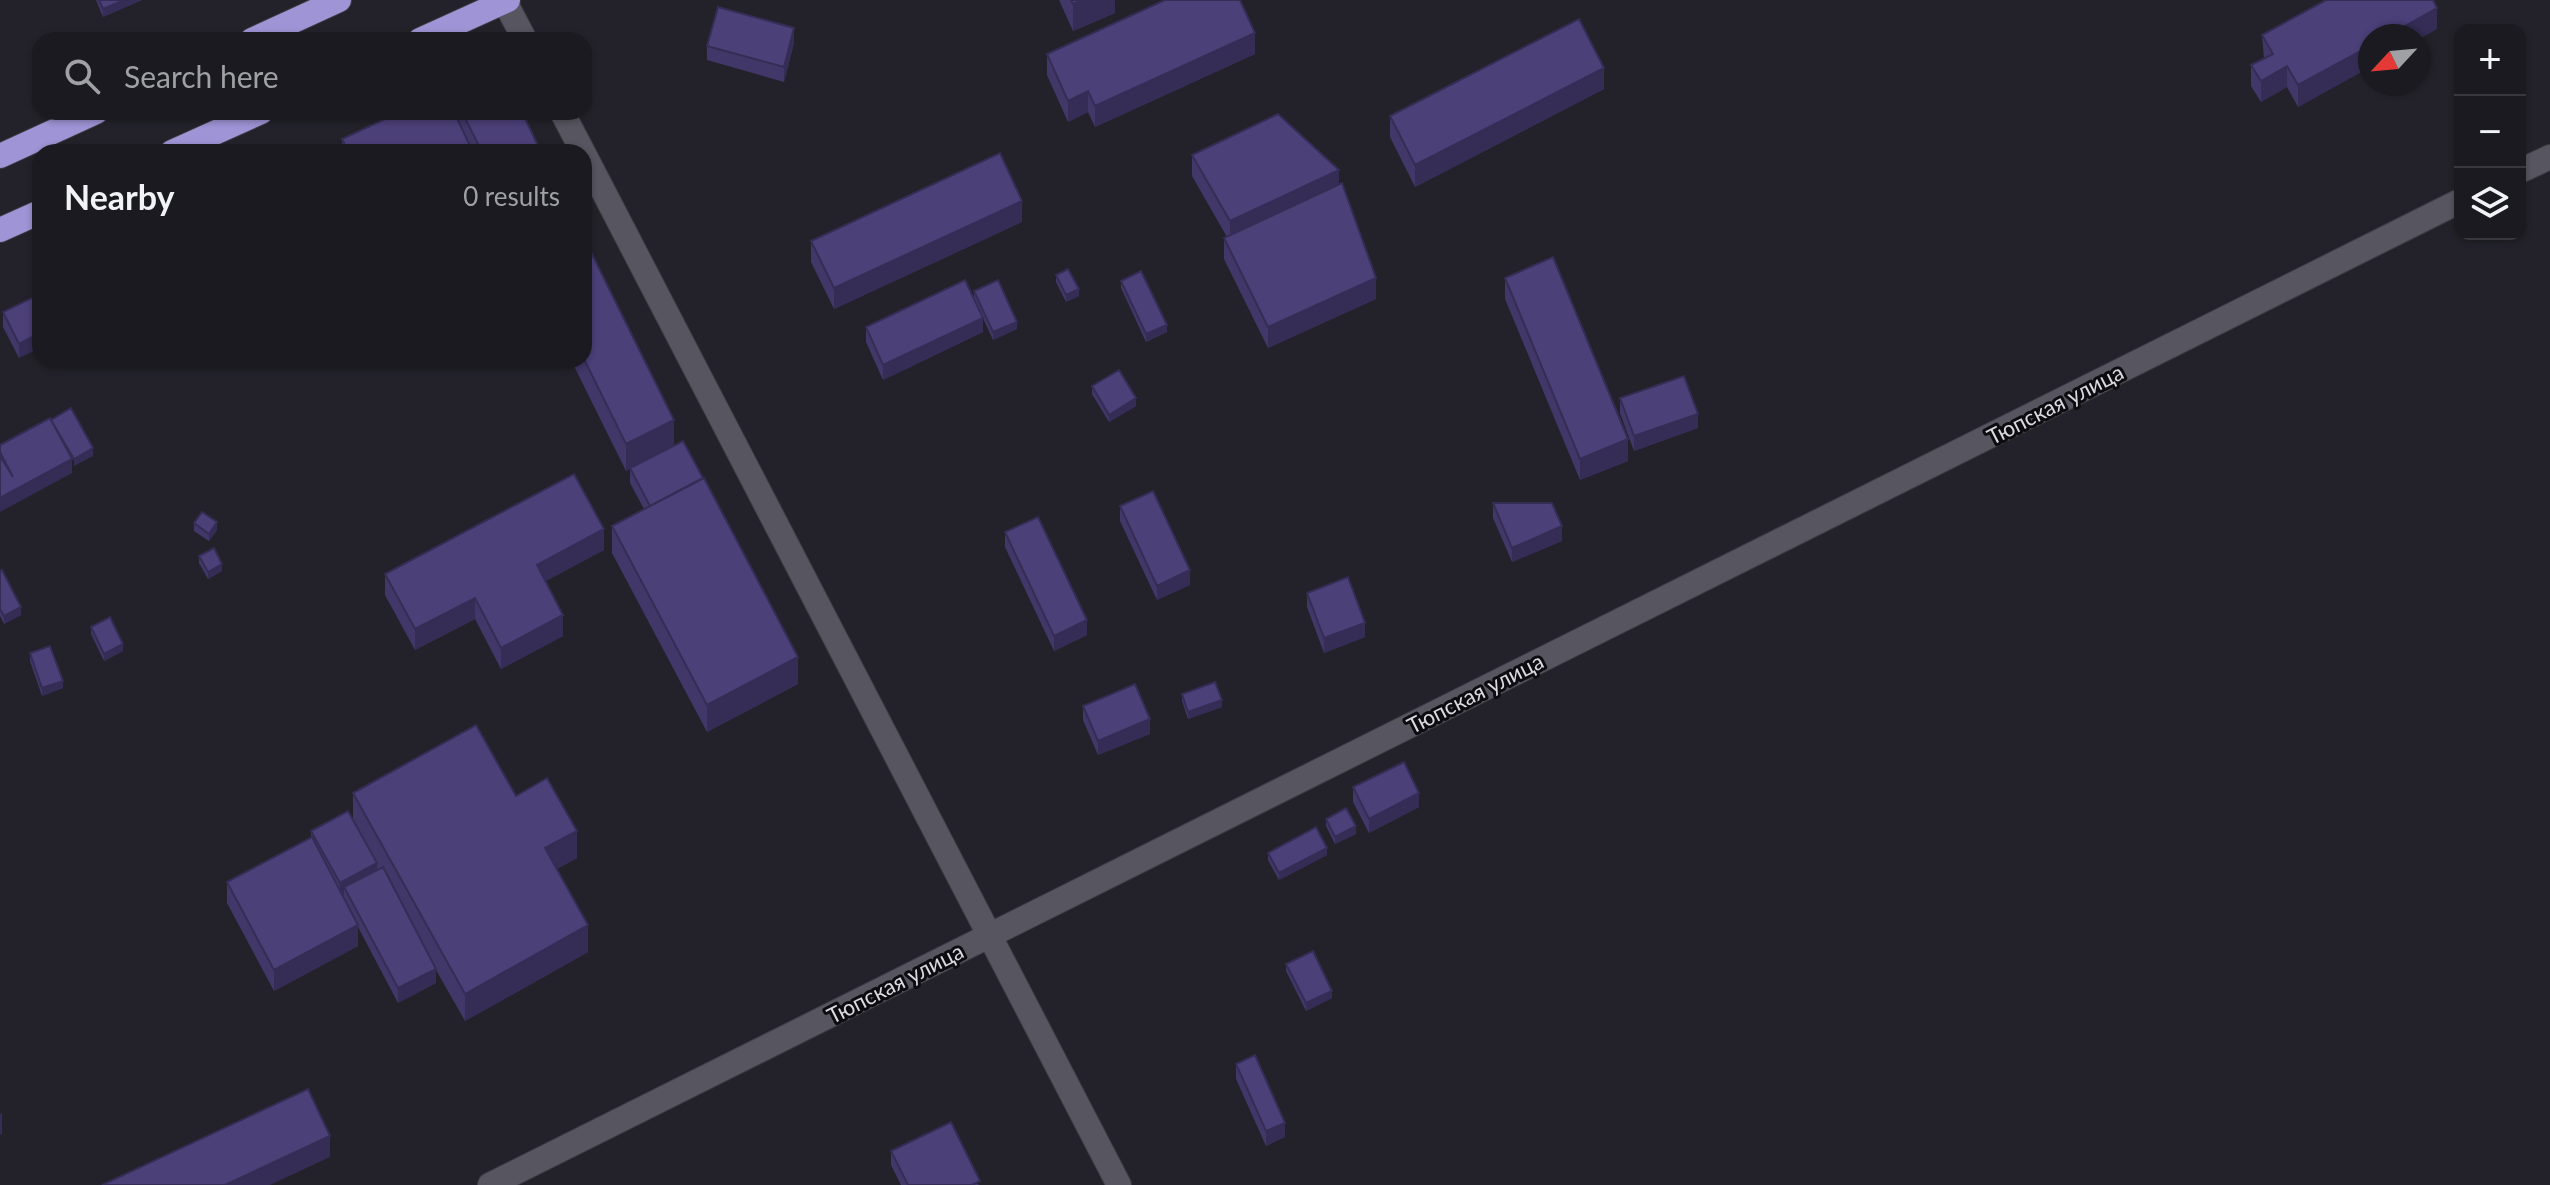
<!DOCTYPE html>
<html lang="en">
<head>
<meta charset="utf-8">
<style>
	:root { --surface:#1a1a20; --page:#232329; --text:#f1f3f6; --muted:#9fa1a5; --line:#38383e }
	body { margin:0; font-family:Lato,sans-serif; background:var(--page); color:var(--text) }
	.controls { position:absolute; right:24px; top:24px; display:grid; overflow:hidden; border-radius:16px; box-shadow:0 2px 6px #0004 }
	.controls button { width:72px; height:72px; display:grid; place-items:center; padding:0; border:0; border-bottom:2px solid var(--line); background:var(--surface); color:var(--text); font:40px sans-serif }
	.compass { position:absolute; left:2358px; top:24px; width:72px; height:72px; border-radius:50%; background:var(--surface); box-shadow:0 2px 6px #0004; rotate:244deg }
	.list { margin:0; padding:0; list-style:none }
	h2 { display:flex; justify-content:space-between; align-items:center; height:104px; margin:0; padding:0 32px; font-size:34px }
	h2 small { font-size:26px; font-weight:400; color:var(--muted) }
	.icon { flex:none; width:44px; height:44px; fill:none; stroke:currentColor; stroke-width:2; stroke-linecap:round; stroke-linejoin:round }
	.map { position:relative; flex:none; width:2550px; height:1185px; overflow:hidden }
	.search { position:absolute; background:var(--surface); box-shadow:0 2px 6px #0004; left:32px; top:32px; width:560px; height:88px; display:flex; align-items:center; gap:20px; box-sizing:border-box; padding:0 28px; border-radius:24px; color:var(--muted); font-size:30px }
	.panel { position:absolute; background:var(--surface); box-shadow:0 2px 6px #0004; left:32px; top:144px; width:560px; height:224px; border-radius:24px }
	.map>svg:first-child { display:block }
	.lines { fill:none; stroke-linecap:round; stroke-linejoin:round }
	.street-casing { stroke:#3e3d44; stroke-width:26 }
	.highway-casing { stroke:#3e3d44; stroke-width:26 }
	.street { stroke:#575660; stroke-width:24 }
	.highway { stroke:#9f94d5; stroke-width:24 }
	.wall { fill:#413768 }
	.shaded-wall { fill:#352d55 }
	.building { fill:#4c4079; stroke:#352d55; stroke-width:2 }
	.labels { text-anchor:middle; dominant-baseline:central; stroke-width:6; stroke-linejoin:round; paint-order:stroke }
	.street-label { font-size:22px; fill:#dbdae0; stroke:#0d0c10 }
</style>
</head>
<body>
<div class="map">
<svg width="2550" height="1185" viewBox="0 0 2550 1185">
	<rect width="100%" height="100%" fill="#23222a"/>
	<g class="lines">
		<g class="street-casing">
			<path id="street" d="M505,2L525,40
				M562,112L583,152
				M584,154L1119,1185
				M2520,171L2550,157
				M490,1185L2460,201"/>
		</g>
		<g class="highway-casing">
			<path id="highway" d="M252,40L339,0
				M420,40L508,0
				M172,152L261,112
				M0,156L96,112
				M0,230L40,212"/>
		</g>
		<use href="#street" class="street"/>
		<use href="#highway" class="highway"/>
	</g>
	<path class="wall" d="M96,0H142L103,17Z
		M1059,0H1115V13L1073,31Z
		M2437,29L2370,36V67L2298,107L2287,87L2261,102L2251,86V65L2264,58L2262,35Z
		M794,43L784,82L707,60V46Z
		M1047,54H1255L1095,127L1088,112L1068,122L1047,75Z
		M1604,89L1415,187L1390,137V116Z
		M456,112H522L541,152H342V139L456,117Z
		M1192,155L1339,184L1376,299L1268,348L1224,259V238L1227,237L1192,176Z
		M1022,222L834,309L811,262V241Z
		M1056,275L1079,296L1066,302L1056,282Z
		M1505,278L1628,461L1580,480L1505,299Z
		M1121,281L1167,332L1146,342L1121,288Z
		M974,291L1017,329L993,340L983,318V332L883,380L866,342V327L974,298Z
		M40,294L19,358L3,327V312Z
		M571,360H584L674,446L798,684L707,732L612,553V526L644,509L630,483V469L626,471Z
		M1092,386L1136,406L1109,422L1092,394Z
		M1620,398L1698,428L1634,451L1620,413Z
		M1493,503L1562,541L1512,562L1493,518Z
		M1120,506L1190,585L1157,600L1120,521Z
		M194,523L217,530L209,541L194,531Z
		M1005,532L1087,635L1054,651L1005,547Z
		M604,550L545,581L563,636L501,669L475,619L415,650L385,595V574Z
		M199,556L222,571L208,579L199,563Z
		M0,571L21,615L4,624L0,616Z
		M1307,593L1365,637L1324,653L1307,607Z
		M91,627L123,651L104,661L91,634Z
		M30,653L63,688L42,696L30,661Z
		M1182,694L1222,707L1188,719L1182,701Z
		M1083,706L1150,734L1098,755L1083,720Z
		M1353,787L1419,807L1369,833L1353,802Z
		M353,793L516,796L577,858L557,869L588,952L465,1021L436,970V983L398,1003L358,927V946L274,991L227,903V882L311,837V831L353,819Z
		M1326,819L1356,834L1335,844L1326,826Z
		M1268,853L1327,855L1279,880L1268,860Z
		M1286,964L1332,998L1306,1011L1286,971Z
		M1236,1064L1285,1137L1266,1146L1236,1079Z
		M891,1151L980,1185H901L891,1165Z"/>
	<path class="shaded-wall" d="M124,0H142L103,17V9Z
		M1082,0H1115V13L1073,31V4Z
		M2437,8V29L2418,40V36H2387Z
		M794,28V43L784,82V67Z
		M1255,33V54L1095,127V106Z
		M2370,46V67L2298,107V85Z
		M2287,66V87L2261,102V81Z
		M1604,68V89L1415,187V165Z
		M1088,91V112L1068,122V101Z
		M1339,170V191L1230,242V221Z
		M1022,201V222L834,309V288Z
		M1376,278V299L1268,348V327Z
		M1079,289V296L1066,302V295Z
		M983,318V332L883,380V365Z
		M1017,322V329L993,340V332Z
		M1167,325V332L1146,342V334Z
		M40,333V348L19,358V344Z
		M1136,398V406L1109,422V415Z
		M1698,414V428L1634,451V436Z
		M674,420V447L626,471V444Z
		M1628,439V461L1580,480V459Z
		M93,448V456L74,466V459Z
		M72,459V473L0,512V498Z
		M217,522V530L209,541V534Z
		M1562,526V541L1512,562V548Z
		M604,529V550L537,586V565Z
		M222,564V571L208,579V572Z
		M1190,570V585L1157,600V586Z
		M475,598V619L415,650V629Z
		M21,607V615L4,624V616Z
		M563,615V636L501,669V648Z
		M1087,620V635L1054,651V636Z
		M1365,623V637L1324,653V638Z
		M123,644V651L104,661V654Z
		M798,657V684L707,732V705Z
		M63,681V688L42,696V688Z
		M1222,700V707L1188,719V712Z
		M1150,719V734L1098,755V741Z
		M1419,793V807L1369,833V819Z
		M1356,826V834L1335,844V837Z
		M577,831V858L545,875V848Z
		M1327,848V855L1279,880V873Z
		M377,863V877L344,887V895L340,897V883Z
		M358,925V946L274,991V970Z
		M588,925V952L465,1021V994Z
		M436,969V983L398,1003V988Z
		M1332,991V998L1306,1011V1003Z
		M2,1113V1134L0,1135V1114Z
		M1285,1123V1137L1266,1146V1131Z
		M330,1136V1157L270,1185H225Z"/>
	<path class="building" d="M99,0H124L103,9Z
		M1071,0H1082L1073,4Z
		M1165,0H1240L1255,33L1095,106L1088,91L1068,101L1047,54Z
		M2326,0H2433L2437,8L2387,36H2370V46L2298,85L2287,66L2261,81L2251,65L2273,54L2262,35Z
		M718,7L794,28L784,67L707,46Z
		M1579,19L1604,68L1415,165L1390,116Z
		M400,112H454L472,150L467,152H348L342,139Z
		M462,112H522L541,152H482Z
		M1278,114L1339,170L1230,221L1192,155Z
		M1000,153L1022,201L834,288L811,241Z
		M1342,183L1376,278L1268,327L1224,238Z
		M584,238L674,420L626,444L584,359Z
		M1553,257L1628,439L1580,459L1505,278Z
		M1068,269L1079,289L1066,295L1056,275Z
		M1141,271L1167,325L1146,334L1121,281Z
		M965,280L983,318L883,365L866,327Z
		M998,280L1017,322L993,332L974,291Z
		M40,294V333L19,344L3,312Z
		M1119,370L1136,398L1109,415L1092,386Z
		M1684,376L1698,414L1634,436L1620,398Z
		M71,408L93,448L74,459L51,420Z
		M50,418L72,459L0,498V456L13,477L0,452V445Z
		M683,441L703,478L650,506L630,468Z
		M574,474L604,529L537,565L563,615L501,648L475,598L415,629L385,574Z
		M704,478L798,657L707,705L612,526Z
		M1153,491L1190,570L1157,586L1120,506Z
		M1493,503H1552L1562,526L1512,548Z
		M202,512L217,522L209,534L194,523Z
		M1038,517L1087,620L1054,636L1005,532Z
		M214,548L222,564L208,572L199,556Z
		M2,570L21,607L4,616L0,609V571Z
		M1348,577L1365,623L1324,638L1307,593Z
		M110,617L123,644L104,654L91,627Z
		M50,646L63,681L42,688L30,653Z
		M1215,682L1222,700L1188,712L1182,694Z
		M1135,684L1150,719L1098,741L1083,706Z
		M476,725L516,796L547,778L577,831L545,848L588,925L465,994L353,793Z
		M1404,762L1419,793L1369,819L1353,787Z
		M1346,808L1356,826L1335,837L1326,819Z
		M348,811L377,863L340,883L311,831Z
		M1316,827L1327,848L1279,873L1268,853Z
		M312,837L358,925L274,970L227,882Z
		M383,867L436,969L398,988L344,887Z
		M1313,951L1332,991L1306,1003L1286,964Z
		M1255,1055L1285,1123L1266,1131L1236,1064Z
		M308,1089L330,1136L225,1185H102Z
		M951,1122L980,1181L972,1185H908L891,1151Z"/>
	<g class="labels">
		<g class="street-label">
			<text transform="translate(2055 404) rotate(-27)">Тюпская улица</text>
			<text transform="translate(1475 693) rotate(-27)">Тюпская улица</text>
			<text transform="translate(895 983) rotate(-27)">Тюпская улица</text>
		</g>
	</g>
</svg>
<div class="controls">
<button>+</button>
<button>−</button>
<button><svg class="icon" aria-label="layers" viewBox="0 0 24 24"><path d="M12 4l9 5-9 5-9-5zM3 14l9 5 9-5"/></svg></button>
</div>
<svg class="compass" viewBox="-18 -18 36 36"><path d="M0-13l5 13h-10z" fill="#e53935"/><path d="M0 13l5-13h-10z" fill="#9fa1a5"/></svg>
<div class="search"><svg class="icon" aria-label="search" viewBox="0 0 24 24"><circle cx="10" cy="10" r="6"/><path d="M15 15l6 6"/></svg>Search here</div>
<section class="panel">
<h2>Nearby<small>0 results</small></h2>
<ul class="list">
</ul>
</section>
</div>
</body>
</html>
